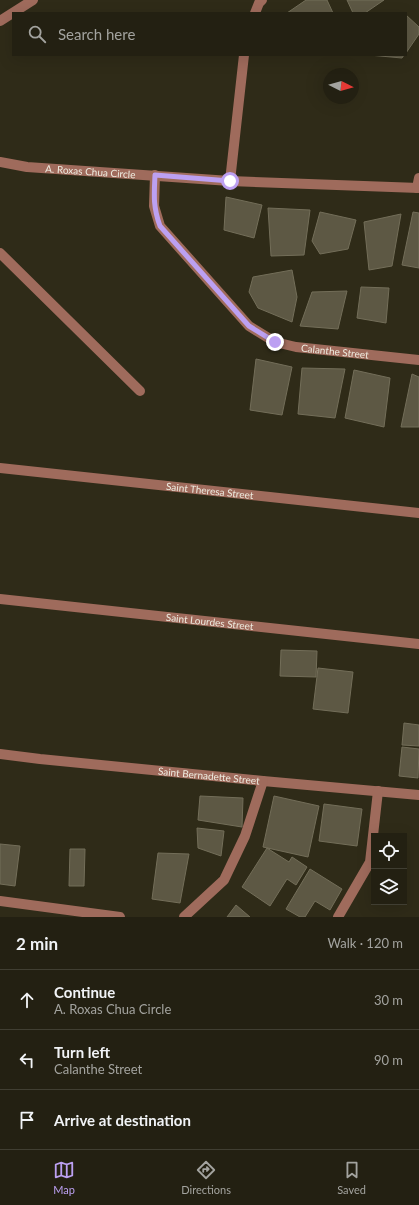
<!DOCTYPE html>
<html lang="en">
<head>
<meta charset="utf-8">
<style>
	:root { --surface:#232012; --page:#2b281b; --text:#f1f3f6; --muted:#a3a39f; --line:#403e32; --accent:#bca0f2 }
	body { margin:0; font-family:Lato,sans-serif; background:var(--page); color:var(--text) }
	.controls { position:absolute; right:12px; bottom:12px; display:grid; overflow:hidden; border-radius:0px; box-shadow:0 4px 16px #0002 }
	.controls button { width:36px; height:36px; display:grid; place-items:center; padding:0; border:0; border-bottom:1px solid var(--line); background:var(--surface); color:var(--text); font:20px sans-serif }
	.compass { position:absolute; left:323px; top:68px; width:36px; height:36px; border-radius:50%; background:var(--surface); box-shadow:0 4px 16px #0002; rotate:96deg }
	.stop { position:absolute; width:12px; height:12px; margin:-9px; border:3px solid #bca0f2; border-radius:50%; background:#fff }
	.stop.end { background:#bca0f2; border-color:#fff; box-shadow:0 1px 4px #0008 }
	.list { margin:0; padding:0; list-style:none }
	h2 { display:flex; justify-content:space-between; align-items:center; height:52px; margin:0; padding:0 16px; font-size:17px }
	h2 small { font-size:13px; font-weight:400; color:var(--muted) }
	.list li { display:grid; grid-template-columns:26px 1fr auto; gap:12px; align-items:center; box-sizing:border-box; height:60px; padding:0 16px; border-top:1px solid var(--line) }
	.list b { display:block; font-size:15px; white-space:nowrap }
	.list p { margin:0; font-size:13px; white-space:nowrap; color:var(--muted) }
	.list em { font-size:13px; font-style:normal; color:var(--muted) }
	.icon { flex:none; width:22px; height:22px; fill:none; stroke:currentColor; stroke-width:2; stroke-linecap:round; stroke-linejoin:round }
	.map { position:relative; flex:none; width:419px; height:917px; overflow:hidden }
	.search { position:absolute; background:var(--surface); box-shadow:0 4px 16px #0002; left:12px; right:12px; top:12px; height:44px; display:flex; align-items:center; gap:10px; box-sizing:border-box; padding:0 14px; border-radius:0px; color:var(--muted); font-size:15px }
	.sheet { height:232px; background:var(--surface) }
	nav { display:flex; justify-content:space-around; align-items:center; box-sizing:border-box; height:56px; border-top:1px solid var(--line); background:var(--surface); font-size:11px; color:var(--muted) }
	nav a { display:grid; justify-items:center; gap:2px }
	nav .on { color:var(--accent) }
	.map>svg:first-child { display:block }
	.building { fill:#5d5844; stroke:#736e59 }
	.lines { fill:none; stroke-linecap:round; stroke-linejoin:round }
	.minor { stroke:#9f6b5c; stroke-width:10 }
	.route { stroke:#bca0f2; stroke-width:5 }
	.labels { text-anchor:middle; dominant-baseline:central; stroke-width:3.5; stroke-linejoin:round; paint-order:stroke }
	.street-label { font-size:10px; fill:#eeece0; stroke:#2f2b18 }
</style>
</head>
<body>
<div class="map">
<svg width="419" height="917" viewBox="0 0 419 917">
	<rect width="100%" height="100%" fill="#2f2b18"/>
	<path class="building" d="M306,0H327L333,13H287Z
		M347,0H384L365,13H353Z
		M406,15L419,27V34L406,53Z
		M369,55H404L402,58Z
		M226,197L262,205L254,238L224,230Z
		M268,208L310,210L304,255L271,256Z
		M320,212L356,220L348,249L320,254L312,241Z
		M413,212L419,213V268L402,265Z
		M401,214L392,266L369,270L364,222Z
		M292,270L297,297L292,322L258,308L249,292L253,277Z
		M361,287L389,288L386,323L357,318Z
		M347,291L338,329L300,326L312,292Z
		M256,359L292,367L282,415L250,410Z
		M302,368L345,369L335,418L298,414Z
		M354,370L390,378L384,427L345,418Z
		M412,374L419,377V427H401Z
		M281,650L317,651L316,677L280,676Z
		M318,668L353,672L348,713L313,709Z
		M404,723L419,725V746L402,745Z
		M402,747L419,749L418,778L399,776Z
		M200,796L243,798L242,827L198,820Z
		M274,796L319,806L308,857L263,847Z
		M324,804L362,809L357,846L319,841Z
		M197,828L224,831L221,856L198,848Z
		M0,844L20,846L15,886L0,884Z
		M267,848L289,862L292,857L307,867L296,885L287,879L270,906L242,887Z
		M70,849H85L84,886H69Z
		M158,853L189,854L180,903L152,899Z
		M310,869L342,889L330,910L315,901L305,917H300L286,909Z
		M236,905L250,917H227Z"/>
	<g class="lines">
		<g class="minor">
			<path d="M255,13L259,3L262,0"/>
			<path d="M0,21L33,0"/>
			<path id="s1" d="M0,162L27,167L230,181L419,188"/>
			<path id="s2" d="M155,175L154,206L160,226L249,326L275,342L296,347L419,360"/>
			<path d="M230,181L244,55"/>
			<path d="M417,188L419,178"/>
			<path d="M0,253L140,391"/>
			<path id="s3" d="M0,468L419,513"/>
			<path id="s4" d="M0,599L419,644"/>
			<path id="s5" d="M0,754L40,759L263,781L419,795"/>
			<path d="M0,901L120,917"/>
			<path d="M184,917L224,880L245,836L263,781"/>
			<path d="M338,917L370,862L378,791"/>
		</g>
	</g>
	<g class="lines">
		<path class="route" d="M230,181L155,175C154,195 153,207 160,226L249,326L275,342"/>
	</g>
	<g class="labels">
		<g class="street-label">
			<text stroke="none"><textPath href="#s1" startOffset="91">A. Roxas Chua Circle</textPath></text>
			<text stroke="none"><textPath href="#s2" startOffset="277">Calanthe Street</textPath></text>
			<text stroke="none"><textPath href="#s3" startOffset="211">Saint Theresa Street</textPath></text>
			<text stroke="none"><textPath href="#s4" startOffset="211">Saint Lourdes Street</textPath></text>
			<text stroke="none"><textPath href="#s5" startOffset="210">Saint Bernadette Street</textPath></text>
		</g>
	</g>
</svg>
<div class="controls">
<button><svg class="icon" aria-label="locate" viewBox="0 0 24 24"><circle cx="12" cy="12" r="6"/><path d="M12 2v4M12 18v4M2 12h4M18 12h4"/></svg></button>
<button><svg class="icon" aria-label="layers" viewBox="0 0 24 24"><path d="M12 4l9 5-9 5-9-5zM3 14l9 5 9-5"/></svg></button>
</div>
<svg class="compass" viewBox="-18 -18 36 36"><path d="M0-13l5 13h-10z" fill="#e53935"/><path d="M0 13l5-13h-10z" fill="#a3a39f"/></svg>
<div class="stop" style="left:230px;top:181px"></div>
<div class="stop end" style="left:275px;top:342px"></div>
<div class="search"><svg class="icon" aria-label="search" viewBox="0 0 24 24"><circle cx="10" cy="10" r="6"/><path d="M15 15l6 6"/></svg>Search here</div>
</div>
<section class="sheet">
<h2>2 min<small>Walk · 120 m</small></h2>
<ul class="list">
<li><svg class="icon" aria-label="ahead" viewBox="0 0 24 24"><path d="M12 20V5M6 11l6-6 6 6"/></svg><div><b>Continue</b><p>A. Roxas Chua Circle</p></div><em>30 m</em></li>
<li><svg class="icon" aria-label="left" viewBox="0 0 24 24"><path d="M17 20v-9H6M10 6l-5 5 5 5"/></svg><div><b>Turn left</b><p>Calanthe Street</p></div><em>90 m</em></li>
<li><svg class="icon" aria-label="arrive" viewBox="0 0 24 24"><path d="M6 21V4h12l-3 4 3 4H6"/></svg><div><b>Arrive at destination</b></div></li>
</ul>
</section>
<nav>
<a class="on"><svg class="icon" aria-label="map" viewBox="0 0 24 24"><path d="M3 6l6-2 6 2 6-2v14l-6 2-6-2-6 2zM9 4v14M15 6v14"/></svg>Map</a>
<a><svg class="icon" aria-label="directions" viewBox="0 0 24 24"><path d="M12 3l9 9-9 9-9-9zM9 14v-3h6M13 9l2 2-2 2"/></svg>Directions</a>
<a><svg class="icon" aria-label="saved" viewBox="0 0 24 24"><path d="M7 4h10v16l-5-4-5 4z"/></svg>Saved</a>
</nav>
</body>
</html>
